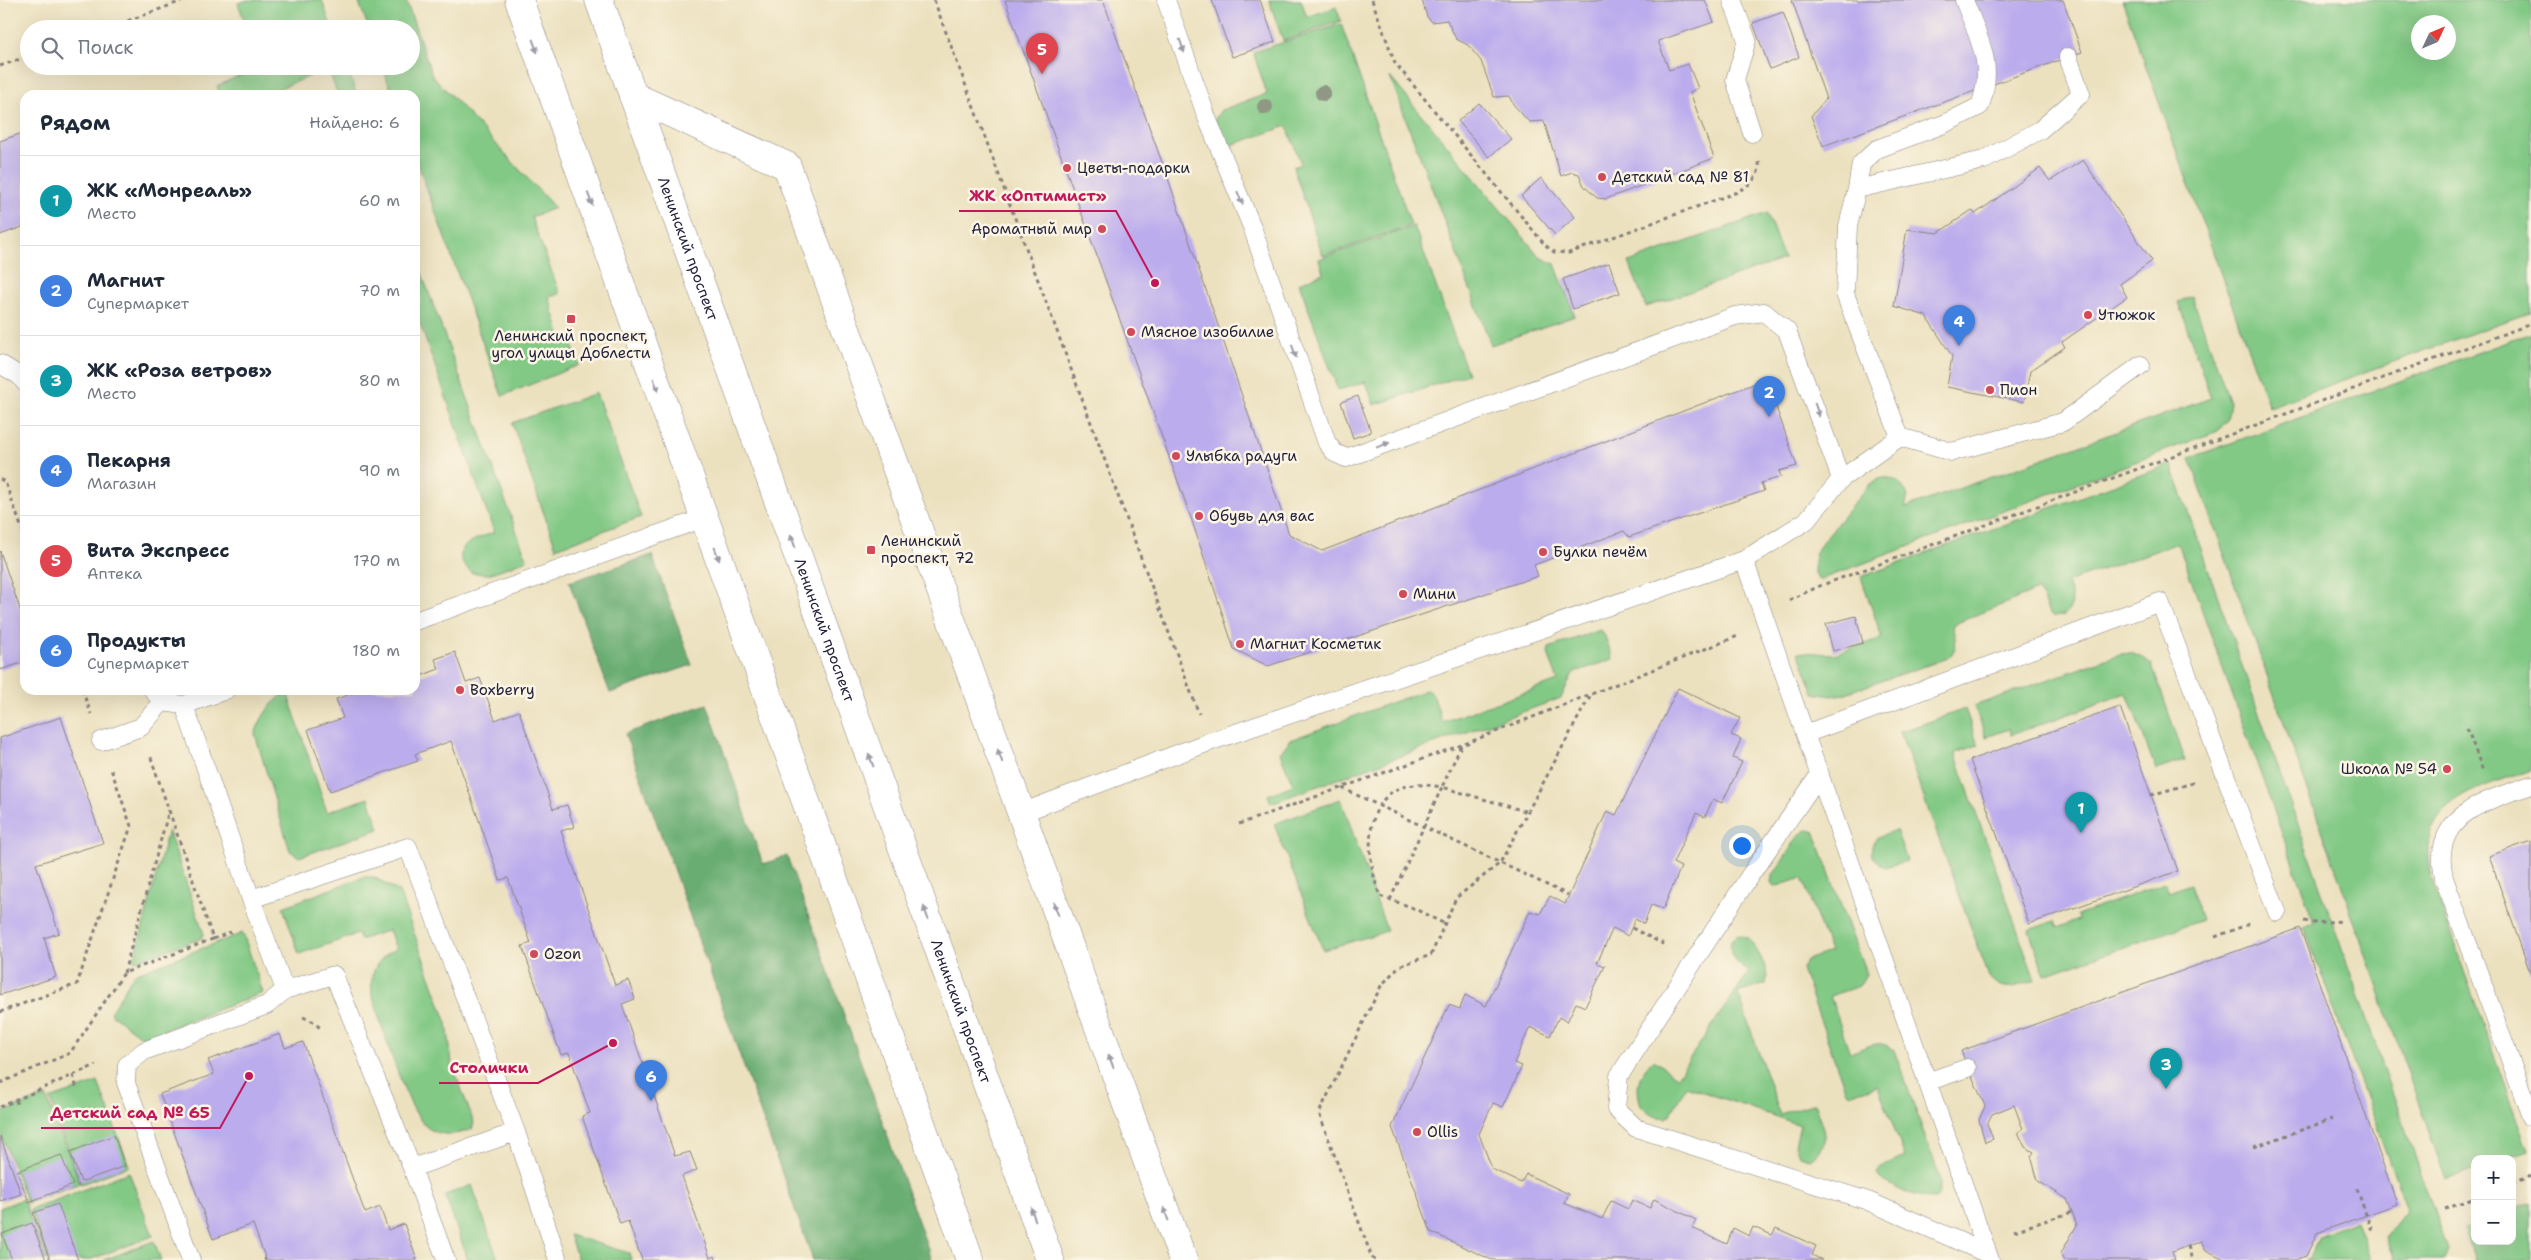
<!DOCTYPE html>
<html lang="ru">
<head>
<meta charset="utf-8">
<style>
	:root { --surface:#fff; --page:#f6f6f7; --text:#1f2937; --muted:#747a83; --line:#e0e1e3; --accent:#d1495b }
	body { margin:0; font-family:"Shantell Sans",sans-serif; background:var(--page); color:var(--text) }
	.controls { position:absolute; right:15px; bottom:15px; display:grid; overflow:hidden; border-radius:10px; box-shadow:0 5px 20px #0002 }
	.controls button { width:45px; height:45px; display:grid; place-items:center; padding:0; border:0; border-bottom:1px solid var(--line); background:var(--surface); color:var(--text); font:25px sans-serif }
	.compass { position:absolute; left:2411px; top:15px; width:45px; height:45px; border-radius:50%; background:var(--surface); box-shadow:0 5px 20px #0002; rotate:46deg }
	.you { position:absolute; left:1741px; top:845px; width:18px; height:18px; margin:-12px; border:4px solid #fff; border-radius:50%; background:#1a73e8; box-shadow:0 0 0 8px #1a73e833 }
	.badge { display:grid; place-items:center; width:32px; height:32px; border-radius:50%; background:var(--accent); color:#fff; font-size:16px; font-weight:700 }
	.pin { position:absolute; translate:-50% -41px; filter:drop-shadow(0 1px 2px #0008) }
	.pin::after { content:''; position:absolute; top:26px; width:18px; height:15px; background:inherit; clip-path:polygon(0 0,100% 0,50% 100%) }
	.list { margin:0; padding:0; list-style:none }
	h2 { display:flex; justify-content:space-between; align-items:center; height:65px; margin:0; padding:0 20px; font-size:21px }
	h2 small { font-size:16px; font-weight:400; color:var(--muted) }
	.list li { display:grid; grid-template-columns:32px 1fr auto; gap:15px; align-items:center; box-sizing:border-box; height:90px; padding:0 20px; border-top:1px solid var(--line) }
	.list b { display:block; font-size:19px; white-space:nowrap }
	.list p { margin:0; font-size:16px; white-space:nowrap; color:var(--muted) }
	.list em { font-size:16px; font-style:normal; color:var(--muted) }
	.icon { flex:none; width:28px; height:28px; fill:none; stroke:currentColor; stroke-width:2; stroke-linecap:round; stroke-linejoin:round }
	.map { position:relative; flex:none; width:2531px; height:1260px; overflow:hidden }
	.search { position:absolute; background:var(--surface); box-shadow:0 5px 20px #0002; left:20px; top:20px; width:400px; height:55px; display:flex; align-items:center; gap:12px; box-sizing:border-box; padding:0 18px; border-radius:28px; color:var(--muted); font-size:19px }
	.panel { position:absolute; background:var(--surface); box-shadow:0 5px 20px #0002; left:20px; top:90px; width:400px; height:605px; border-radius:15px }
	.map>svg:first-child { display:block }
	.green { fill:#82c985; stroke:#527660; fill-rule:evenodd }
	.forest { fill:#69ad72; stroke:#466856 }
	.building { fill:#bbaced }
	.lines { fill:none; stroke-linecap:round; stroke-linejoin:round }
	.service-casing { stroke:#87827d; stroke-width:19 }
	.minor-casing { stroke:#87827d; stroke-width:29 }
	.secondary-casing { stroke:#87827d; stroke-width:29 }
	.path { stroke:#87827d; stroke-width:3; stroke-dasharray:4 4; stroke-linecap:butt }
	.service { stroke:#fff; stroke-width:18 }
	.minor { stroke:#fff; stroke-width:28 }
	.secondary { stroke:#fff; stroke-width:28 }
	.tree { fill:#909885 }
	.oneway { fill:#9c9ca7 }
	.poi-dot { fill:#d1495b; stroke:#fcf5e5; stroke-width:2 }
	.labels { text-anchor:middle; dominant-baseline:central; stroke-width:5; stroke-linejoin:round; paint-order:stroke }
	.poi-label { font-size:15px; fill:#22223b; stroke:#fcf5e5; text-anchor:start }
	.street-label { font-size:15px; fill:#22223b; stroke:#fcf5e5 }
	.leader { fill:none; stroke:#c2185b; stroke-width:2 }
	.callout-dot { fill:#c2185b; stroke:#fcf5e5; stroke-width:2 }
	.callout-label { font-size:16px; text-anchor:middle; font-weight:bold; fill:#c2185b; stroke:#fcf5e5; stroke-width:5; stroke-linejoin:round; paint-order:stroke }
</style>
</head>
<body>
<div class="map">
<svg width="2531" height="1260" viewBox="0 0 2531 1260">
	<rect width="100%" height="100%" fill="#fcf5e5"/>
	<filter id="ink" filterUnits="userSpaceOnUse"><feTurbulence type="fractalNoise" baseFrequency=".02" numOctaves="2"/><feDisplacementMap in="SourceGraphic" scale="10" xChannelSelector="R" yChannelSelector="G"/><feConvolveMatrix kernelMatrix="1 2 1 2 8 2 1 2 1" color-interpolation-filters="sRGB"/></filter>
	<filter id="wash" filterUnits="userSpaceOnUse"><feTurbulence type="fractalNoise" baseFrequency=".0096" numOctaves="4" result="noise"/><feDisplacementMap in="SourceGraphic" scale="20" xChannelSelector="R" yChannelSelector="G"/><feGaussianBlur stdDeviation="1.12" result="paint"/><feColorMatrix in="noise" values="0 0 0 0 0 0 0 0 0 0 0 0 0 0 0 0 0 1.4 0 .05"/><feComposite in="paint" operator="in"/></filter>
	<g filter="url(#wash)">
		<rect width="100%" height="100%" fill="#ece1bf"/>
		<path class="green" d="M248,0H322L332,29H247L238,3Z
			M358,0H406L432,75L555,208L531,217L560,294L549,297L562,341L570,339L579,365L502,396L415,156V95H393L382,66H411V29H369Z
			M1269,0H1301L1307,17L1336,7L1341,21L1283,41Z
			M2122,0H2531V312L2269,407ZM2418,22H2448V52H2418Z
			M1341,24L1411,225L1323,256L1293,167L1301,164L1287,126L1232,145L1222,141L1215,119L1221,110L1267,94L1253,52Z
			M260,66H346L357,95H338L328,69L263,95H220L217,86Z
			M1390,77L1540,257L1555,264L1575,316L1491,345Z
			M1767,213L1784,259L1646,307L1629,262Z
			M1414,226L1468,374L1374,405L1366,382L1338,390L1299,283L1323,273L1319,259Z
			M415,255L527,560L489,574L472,573C443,547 476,540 494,532L415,310Z
			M2192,296L2230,402L2227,420L2218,431L1819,580C1810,567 1814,554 1822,542L1870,484C1887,472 1899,478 1908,496L1905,508L2211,398L2178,302Z
			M2531,333V769C2472,791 2409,804 2433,884L2528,1151L2505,1159H2475V1170L2446,1180L2190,458Z
			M596,393L641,517L556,548L512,423Z
			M2171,464L2448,1250L2444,1260H2395L2386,1236L2407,1210L2304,927L2314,923L2178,543L2067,582C2071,596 2077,604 2064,615L2053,616L2049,613L2038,590L1952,625C1955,640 1960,646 1948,658L1843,694L1832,696L1814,693L1798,652L1834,654L1882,638L1861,577Z
			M1600,630L1605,636L1613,659L1573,673L1561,698L1271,803L1268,795L1293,785L1280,753L1290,740L1426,690L1433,694L1442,722L1558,681L1548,653L1549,648Z
			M2131,653L2145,659L2152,665L2185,760L2156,770L2127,693L2011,735L2009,729L1986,737L1974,706L2120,654Z
			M287,692L327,812L369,798L379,829L299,857L290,851L255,734C262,715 270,703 287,692Z
			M1965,709L1978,745L1955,753L2035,980C2017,986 2003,994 1989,977L1900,732Z
			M1341,799L1387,931L1323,950L1274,824Z
			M168,830L204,934L200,939L134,961Z
			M1807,830L1814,831L1866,974L1859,986L1830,996L1850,1053C1866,1048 1879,1037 1894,1050L1935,1164C1939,1176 1943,1186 1937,1198C1918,1198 1889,1189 1877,1174L1879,1168L1905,1157L1878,1086L1849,1094L1845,1089L1802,969L1806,960L1830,952L1802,878L1774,887L1771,883L1772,877L1799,835Z
			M1896,830L1907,861L1884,867L1872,856C1869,838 1882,835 1896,830Z
			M363,877H374L399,892L447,1023L452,1064L474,1123L472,1129C457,1135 442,1137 428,1128C407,1114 381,1022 372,995C370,973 375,959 396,949L389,930L360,940L358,934L299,954L283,907Z
			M2165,883L2169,892L2190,884L2202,920L2045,975L2029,930L2054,921L2057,928L2078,920L2077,915Z
			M243,933L263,993L143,1038L110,1013L134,974Z
			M1738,935L1749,938C1757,951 1770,968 1766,984L1738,993L1780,1114L1812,1104L1816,1105C1822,1128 1834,1146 1809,1159L1799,1156L1795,1145L1800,1125L1686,1086L1671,1114L1666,1118L1653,1116L1641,1105C1635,1087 1638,1072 1654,1060L1677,1077L1749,972C1737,962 1728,959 1731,941Z
			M98,1082L129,1166L81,1184L50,1099Z
			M46,1096L80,1183L27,1203L0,1131V1113Z
			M129,1172L153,1236L89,1260H49L30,1210Z
			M472,1185L498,1260H468L445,1195Z
			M23,1199L47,1260H0V1208Z
			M2531,1202V1260H2475L2464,1228L2475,1224V1241H2512V1209Z
			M2356,1221L2371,1260H2305L2310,1258L2319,1236Z
			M569,1235L629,1253L631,1260H578Z
			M154,1241L161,1260H104Z"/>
		<path class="forest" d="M652,555L692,665L610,693L569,582Z
			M707,704L763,864L787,856L932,1260H813L625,734Z"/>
		<g id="blocks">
			<path class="building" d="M1005,0H1103L1171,187L1289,534L1322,551L1766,379L1797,466L1779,471L1781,477L1761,483L1764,491L1629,537L1624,531L1534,565L1538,576L1268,666L1234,649L1190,515Z
				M1212,0H1260L1275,42L1232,57Z
				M1422,0H1705L1714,22L1658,41L1669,70L1688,64L1698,88L1690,92L1714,158L1606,199L1597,198L1584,186L1579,174L1572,172L1561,176L1544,121L1529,122L1513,104L1509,96L1494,97L1481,61L1468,45L1456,39L1447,20L1432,22L1427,17Z
				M1792,0H2063L2082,52L1823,146L1811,116L1826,99Z
				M1783,12L1799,57L1770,69L1753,23Z
				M1479,103L1511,139L1489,157L1458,121Z
				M25,132V226L0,235V141Z
				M2083,160L2152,261L2120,284L2127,297L2062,342L2065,347L2030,371L2024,402L1947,387L1952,356L1926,316L1894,306L1907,229L1938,233L1972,210L1975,214L2040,168L2050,181Z
				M1541,178L1575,217L1555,235L1521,196Z
				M1609,263L1620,293L1573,309L1563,279Z
				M1358,396L1371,432L1353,438L1341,402Z
				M0,551L25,624V662L0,670Z
				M1856,616L1863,643L1833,651L1826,624Z
				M455,652L466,683L480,678L495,720L519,711L553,809L567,805L574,827L561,831L615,985L628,980L632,990L635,999L622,1004L675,1156L690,1152L697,1170L682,1176L710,1258L715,1256L716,1260H642L628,1221L620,1224L582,1116L590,1113L569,1053L561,1055L522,946L531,943L508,878L500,880L451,741L415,754L418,761L330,791L308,730L343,718L336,699L363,690H415V678L439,669L435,659Z
				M1678,688L1740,718L1731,735L1741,739L1733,758L1742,762L1722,803L1713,799L1705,817L1696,813L1673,863L1681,867L1663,909L1651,905L1644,924L1635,919L1628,936L1613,928L1597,963L1605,966L1585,1007L1576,1003L1567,1022L1559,1017L1550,1036L1530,1027L1514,1063L1522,1066L1503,1107L1493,1103L1479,1134L1492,1169L1521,1183L1526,1174L1569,1194L1564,1203L1602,1219L1611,1201L1628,1209L1632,1200L1650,1208L1654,1199L1696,1220L1692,1228L1727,1244L1733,1228L1749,1236L1753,1227L1772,1235L1776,1228L1816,1246L1812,1255L1822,1260H1492L1431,1232L1392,1127L1449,1005L1460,1009L1465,995L1486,1006L1530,911L1540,914L1550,896L1565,904L1607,811L1616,815Z
				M2120,707L2178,871L2029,924L1970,760Z
				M61,717L103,843L36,864L59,933L44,938L56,977L0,995V738Z
				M2531,841V975L2489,856Z
				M2300,928L2397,1204L2317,1233L2306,1256L2295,1260H2226L2206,1250L2201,1241L2172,1252L2175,1260H2063L2061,1253L2077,1225L2067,1199L2038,1181L2031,1156L2034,1152L2025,1147L2018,1132L2023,1129L2014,1105L1992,1114L1987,1124L1993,1139L1985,1142L1979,1120L1985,1106L1961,1051Z
				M280,1034L285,1048L303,1042L365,1213L380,1207L388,1230L404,1224L417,1260H266L253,1224L213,1239L160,1094L214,1074L208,1060Z
				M114,1135L125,1166L81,1182L70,1152Z
				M0,1136L21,1194L0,1201Z
				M61,1155L73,1185L29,1202L17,1171Z
				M58,1204L78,1260H50L33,1213Z
				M32,1223L46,1260H12L2,1234Z"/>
		</g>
	</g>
	<g filter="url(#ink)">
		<use href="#blocks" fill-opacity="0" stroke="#87827d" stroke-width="1"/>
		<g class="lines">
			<g class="service-casing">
				<path id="service" d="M1166,0L1207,118L1252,227L1327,443L1335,453L1346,458L1735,316L1764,312L1787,331L1841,479
					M1732,0L1747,40L1735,80L1752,133
					M1857,189L1861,164L1877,149L1944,124L1980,106C1995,64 1979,40 1964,0
					M0,364L20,376L25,383
					M1900,437L1845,294L1848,226L1857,189L1984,160L2040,130L2081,94L2068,57
					M1744,560L1990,1260
					M415,621L704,518
					M153,690L162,702L184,705L226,690
					M184,705L251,899L408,847L516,1132L558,1260
					M1805,734L2160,602L2277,912
					M101,741L141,727L162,702
					M1820,774L1751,874L1619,1076L1616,1109L1636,1128L1868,1201L1988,1254
					M2531,785C2496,798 2444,809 2442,855C2441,862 2443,871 2444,878L2531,1117
					M1021,813L1209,742L1744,560L1806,521L1841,479L1900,437L1952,452L2063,422L2141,365
					M251,899L285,990L334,975L412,1168L516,1132
					M1927,1082L1967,1068
					M412,1168L446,1260
					M191,1260L126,1083L127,1065L144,1051L267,1005L285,990"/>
			</g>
			<g class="minor-casing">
				<path id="minor" d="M633,96L787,166L1183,1260"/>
			</g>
			<g class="secondary-casing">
				<g id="secondary">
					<path d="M519,0L970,1260"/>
					<path id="s1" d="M599,0L1050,1260"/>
				</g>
			</g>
			<path class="path" d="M934,0L1199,714
				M1372,0L1395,63L1545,245L1554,252L1569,253L1735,193C1748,186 1761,178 1759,161
				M105,29L185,0
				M0,66L29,56
				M0,479L5,482L25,537
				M1789,600L1822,585C2059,499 2294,410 2531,324
				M82,690L91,714
				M2467,728L2483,771
				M1461,746L1442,787L1528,812
				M1342,788L1568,895
				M2151,795L2196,782
				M1239,824L1462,745L1738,636
				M1390,900L1442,787C1429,785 1413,783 1400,788C1360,804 1368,865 1380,896L1411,907L1445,924
				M2304,921L2314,923L2343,921
				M1632,928L1667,946
				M2215,937L2249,924
				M213,939L231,932
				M124,973L169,810
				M0,1012L77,984L131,826L111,769
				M303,1017L314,1022L322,1030
				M73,1075L77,1089
				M0,1083L70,1053L124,973L213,939L150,755
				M16,1100L18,1106
				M0,1107L96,1065
				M2254,1147L2332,1119
				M2512,1183L2531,1176
				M2357,1189L2373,1234
				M2445,1209L2475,1198
				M2014,1231L2072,1212
				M2188,1246L2192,1260
				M264,1260L266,1259
				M1375,1260L1372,1258L1319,1113L1381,986L1399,966L1431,955L1456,898L1500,863L1590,696"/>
			<use href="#service" class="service"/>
			<use href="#minor" class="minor"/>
			<use href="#secondary" class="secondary"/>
		</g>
		<g class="tree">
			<circle cx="1323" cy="93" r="8"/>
			<circle cx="1265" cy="107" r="8"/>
		</g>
		<defs><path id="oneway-solid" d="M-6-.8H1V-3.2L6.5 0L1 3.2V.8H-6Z" transform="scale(1.25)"/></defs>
		<g class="oneway">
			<use href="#oneway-solid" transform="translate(535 46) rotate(70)"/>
			<use href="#oneway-solid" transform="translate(1182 46) rotate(71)"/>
			<use href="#oneway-solid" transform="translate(1240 198) rotate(68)"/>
			<use href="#oneway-solid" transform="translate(590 199) rotate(70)"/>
			<use href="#oneway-solid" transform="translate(1294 351) rotate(72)"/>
			<use href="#oneway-solid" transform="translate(656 385) rotate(70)"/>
			<use href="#oneway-solid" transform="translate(1817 410) rotate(71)"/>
			<use href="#oneway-solid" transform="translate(1383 445) rotate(-20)"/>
			<use href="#oneway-solid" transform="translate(793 541) rotate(-109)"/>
			<use href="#oneway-solid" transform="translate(717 554) rotate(70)"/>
			<use href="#oneway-solid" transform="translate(1000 756) rotate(-110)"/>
			<use href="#oneway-solid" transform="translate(871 760) rotate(-110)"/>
			<use href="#oneway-solid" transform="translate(1056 909) rotate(-110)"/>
			<use href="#oneway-solid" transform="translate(926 913) rotate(-110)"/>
			<use href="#oneway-solid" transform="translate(1111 1061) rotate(-110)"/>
			<use href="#oneway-solid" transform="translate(1033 1214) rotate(-110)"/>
			<use href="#oneway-solid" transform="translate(1166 1214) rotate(-110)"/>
		</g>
	</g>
	<g class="poi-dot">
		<circle cx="1067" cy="168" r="5"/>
		<circle cx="1602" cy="177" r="5"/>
		<circle cx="1102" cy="229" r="5"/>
		<circle cx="2088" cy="315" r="5"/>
		<rect x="566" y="314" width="10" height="10" rx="2.5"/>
		<circle cx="1131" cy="332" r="5"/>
		<circle cx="1990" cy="390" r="5"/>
		<circle cx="1176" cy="456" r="5"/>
		<circle cx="1199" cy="516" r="5"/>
		<rect x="866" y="545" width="10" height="10" rx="2.5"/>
		<circle cx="1543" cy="552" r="5"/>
		<circle cx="1403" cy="594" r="5"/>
		<circle cx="1240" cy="644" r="5"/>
		<circle cx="460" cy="690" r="5"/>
		<circle cx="2447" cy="769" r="5"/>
		<circle cx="534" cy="954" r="5"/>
		<circle cx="1417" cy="1132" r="5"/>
	</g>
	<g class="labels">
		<g class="poi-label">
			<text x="1077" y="168">Цветы-подарки</text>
			<text x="1612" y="177">Детский сад № 81</text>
			<text x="1092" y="229" text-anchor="end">Ароматный мир</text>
			<text x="2098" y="315">Утюжок</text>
			<text x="1141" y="332">Мясное изобилие</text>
			<text x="571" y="336" text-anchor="middle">Ленинский проспект,<tspan x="571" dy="17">угол улицы Доблести</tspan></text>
			<text x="2000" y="390">Пион</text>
			<text x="1186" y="456">Улыбка радуги</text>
			<text x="1209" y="516">Обувь для вас</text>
			<text x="881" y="541">Ленинский<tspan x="881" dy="17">проспект, 72</tspan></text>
			<text x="1553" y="552">Булки печём</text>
			<text x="1413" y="594">Мини</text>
			<text x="1250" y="644">Магнит Косметик</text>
			<text x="470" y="690">Boxberry</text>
			<text x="2437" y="769" text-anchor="end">Школа № 54</text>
			<text x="544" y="954">Ozon</text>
			<text x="1427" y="1132">Ollis</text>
		</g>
		<g class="street-label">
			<text stroke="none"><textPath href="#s1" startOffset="264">Ленинский проспект</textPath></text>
			<text stroke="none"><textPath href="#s1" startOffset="669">Ленинский проспект</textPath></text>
			<text stroke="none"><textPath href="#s1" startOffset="1074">Ленинский проспект</textPath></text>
		</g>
	</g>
	<path class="leader" d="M1155 283L1116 211H959M613 1043L538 1083H439M249 1076L220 1128H41"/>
	<g class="callout-dot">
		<circle cx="1155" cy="283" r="5"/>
		<circle cx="613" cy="1043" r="5"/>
		<circle cx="249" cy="1076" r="5"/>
	</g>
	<g class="callout-label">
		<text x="1038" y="201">ЖК «Оптимист»</text>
		<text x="489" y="1073">Столички</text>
		<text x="130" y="1118">Детский сад № 65</text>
	</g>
</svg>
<div class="controls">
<button>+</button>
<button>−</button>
</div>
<svg class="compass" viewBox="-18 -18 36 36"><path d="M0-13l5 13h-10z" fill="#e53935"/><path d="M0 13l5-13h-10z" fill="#747a83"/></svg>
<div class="you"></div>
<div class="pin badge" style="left:2081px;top:833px;background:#0f9aa8">1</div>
<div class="pin badge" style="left:1769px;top:417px;background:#3f7fe0">2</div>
<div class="pin badge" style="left:2166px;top:1089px;background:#0f9aa8">3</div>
<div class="pin badge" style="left:1959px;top:346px;background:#3f7fe0">4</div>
<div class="pin badge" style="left:1042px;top:74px;background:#e0444e">5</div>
<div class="pin badge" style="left:651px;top:1101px;background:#3f7fe0">6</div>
<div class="search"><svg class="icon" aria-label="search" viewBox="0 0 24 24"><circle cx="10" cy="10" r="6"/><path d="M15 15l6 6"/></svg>Поиск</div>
<section class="panel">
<h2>Рядом<small>Найдено: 6</small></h2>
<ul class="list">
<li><span class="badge" style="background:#0f9aa8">1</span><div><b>ЖК «Монреаль»</b><p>Место</p></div><em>60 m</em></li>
<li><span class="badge" style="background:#3f7fe0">2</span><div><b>Магнит</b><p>Супермаркет</p></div><em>70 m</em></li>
<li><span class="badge" style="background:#0f9aa8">3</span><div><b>ЖК «Роза ветров»</b><p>Место</p></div><em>80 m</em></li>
<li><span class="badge" style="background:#3f7fe0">4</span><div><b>Пекарня</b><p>Магазин</p></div><em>90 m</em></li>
<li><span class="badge" style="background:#e0444e">5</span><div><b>Вита Экспресс</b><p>Аптека</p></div><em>170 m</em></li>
<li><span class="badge" style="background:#3f7fe0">6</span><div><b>Продукты</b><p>Супермаркет</p></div><em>180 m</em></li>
</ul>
</section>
</div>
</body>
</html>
